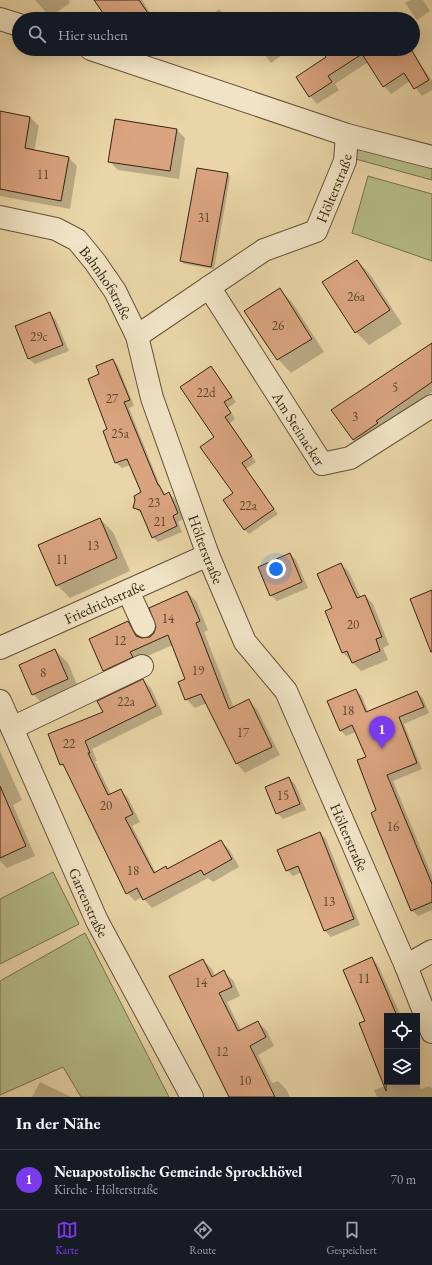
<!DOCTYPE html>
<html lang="de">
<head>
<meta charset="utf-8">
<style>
	:root { --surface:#171b24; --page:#20242c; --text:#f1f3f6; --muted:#9ea1a6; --line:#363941; --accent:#7c3aed }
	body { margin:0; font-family:"EB Garamond",serif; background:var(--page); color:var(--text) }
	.controls { position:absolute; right:12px; bottom:12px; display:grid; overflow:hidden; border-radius:0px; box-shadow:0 4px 16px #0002 }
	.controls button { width:36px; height:36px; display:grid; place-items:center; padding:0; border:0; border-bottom:1px solid var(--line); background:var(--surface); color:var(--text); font:20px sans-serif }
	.you { position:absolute; left:276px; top:569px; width:14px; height:14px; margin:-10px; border:3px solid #fff; border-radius:50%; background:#1a73e8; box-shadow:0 0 0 6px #1a73e833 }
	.badge { display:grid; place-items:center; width:26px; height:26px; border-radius:50%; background:var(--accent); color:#fff; font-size:13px; font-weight:700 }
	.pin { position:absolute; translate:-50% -33px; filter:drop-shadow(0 1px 2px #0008) }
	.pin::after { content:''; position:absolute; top:21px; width:14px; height:12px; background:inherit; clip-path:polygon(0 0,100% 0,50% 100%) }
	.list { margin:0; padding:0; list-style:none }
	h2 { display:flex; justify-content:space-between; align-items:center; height:52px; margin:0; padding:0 16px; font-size:17px }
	h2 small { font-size:13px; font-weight:400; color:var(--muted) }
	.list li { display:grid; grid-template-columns:26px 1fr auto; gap:12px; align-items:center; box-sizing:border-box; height:60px; padding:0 16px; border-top:1px solid var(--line) }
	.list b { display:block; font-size:15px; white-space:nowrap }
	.list p { margin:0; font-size:13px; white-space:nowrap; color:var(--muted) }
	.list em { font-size:13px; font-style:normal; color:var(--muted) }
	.icon { flex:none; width:22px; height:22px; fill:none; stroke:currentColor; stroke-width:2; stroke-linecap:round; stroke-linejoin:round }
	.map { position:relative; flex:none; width:432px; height:1097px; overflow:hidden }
	.search { position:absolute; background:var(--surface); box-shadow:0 4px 16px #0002; left:12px; right:12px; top:12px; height:44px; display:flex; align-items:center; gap:10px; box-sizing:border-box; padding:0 14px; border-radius:22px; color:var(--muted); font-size:15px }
	.sheet { height:112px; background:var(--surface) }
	nav { display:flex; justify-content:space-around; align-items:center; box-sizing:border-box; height:56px; border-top:1px solid var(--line); background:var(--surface); font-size:11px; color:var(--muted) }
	nav a { display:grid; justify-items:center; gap:2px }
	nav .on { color:var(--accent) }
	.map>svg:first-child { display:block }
	.green { fill:#b6bd88; stroke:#76724e }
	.shadow { fill:#0003 }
	.building { fill:#daa480; stroke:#352613 }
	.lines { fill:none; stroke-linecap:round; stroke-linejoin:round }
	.minor-casing { stroke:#625238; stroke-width:24 }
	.minor { stroke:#f1e4c6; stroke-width:22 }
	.labels { text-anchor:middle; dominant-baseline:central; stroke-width:4; stroke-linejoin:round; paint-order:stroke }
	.number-label { font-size:13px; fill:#5e462e }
	.street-label { font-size:15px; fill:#352613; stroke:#f1e4c6 }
</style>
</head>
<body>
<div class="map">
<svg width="432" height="1097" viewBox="0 0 432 1097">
	<rect width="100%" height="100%" fill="#e9d5a7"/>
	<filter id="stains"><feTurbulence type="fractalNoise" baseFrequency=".005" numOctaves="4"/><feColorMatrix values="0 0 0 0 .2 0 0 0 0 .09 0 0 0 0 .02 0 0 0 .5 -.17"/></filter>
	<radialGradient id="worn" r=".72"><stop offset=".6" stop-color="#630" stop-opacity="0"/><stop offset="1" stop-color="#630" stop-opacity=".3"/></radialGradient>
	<path class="green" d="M354,141L432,161V180L352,158Z
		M368,176L432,194V261L352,233Z
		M53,872L79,924L0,964V899Z
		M85,933L169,1097H81L63,1067L0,1095V981Z"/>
	<path class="shadow" d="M35,0H69L70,3L50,17Z
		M96,0H142L154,19H108Z
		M410,0H423L430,11L417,20L405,3Z
		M219,9L228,19H206Z
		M333,13L339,19H323Z
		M260,49H291L271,63Z
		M322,49H411L432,81V90L422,96L410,81L391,94L384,86L368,62L335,84L339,90L317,104L310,96L297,78L328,57Z
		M0,112L30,117L39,126L34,151L69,158L77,166L70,209L0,196Z
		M177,130L185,138L179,179L118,170L109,161Z
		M228,174L230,177L214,269L184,264L181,261Z
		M357,261L370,274L402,324L369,345L356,332Z
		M279,289L292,302L324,352L291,373L278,359L246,311Z
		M50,313L56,320L69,351L35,364L28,358Z
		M432,345V392L382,427L359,446L353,440Z
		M113,360L118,366L134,406L129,408L161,488L166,495L169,494L175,499L183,519L178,522L182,532L158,542L153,537L143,514L134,508L142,492L131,465L122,468L116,463L104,431L109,429L100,375Z
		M211,368L236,402L228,408L235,419L230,423L256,462L246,469L278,514L249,534L244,529L215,437Z
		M100,519L113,532L130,571L70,598L57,585Z
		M290,554L296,560L308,588L277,601L271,595Z
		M341,564L349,572L361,598L365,596L373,604L389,645L383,648L388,660L361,671L342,652Z
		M187,592L196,601L208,630L204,632L234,708L249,701L257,709L280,755L245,773L237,764L207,703L195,708L186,699V679L173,645L138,660L112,679L104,670L128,622L136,631L141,639L150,638Z
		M55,650L68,663L80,692L46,707L33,694Z
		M143,680L151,688L163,714L92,749L97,761H95L111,795L120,790L128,798L140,822L132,826L156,873L166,868L168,869L221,841L229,849L239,867L213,882L208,878L152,908L142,897L135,901L127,893L67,769L61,764L104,713Z
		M356,690L362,696L368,712L417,692L423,698L429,713L404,724L422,769L393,781L432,876V910L418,916L412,910L378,811L367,757L356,732L346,736L340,730Z
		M0,751L22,800L13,805L35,856L7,868L0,861Z
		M289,778L295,784L306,810L283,819L277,813Z
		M320,833L326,839L360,925L331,937L325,931L302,872L293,876L287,870Z
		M372,959L378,965L401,1016H387V1082H417V1079L421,1089L429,1086L432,1088V1097H377L374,1090L385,1086L367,1021Z
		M203,960L212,969L215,976L224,972L233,980L240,996L227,1002L241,1030L258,1022L267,1031L274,1046L258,1055L272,1083L278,1081L286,1089L290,1097H230Z
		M40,1082L69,1096L70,1097H32Z"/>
	<path class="building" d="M94,0H139L152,19H107Z
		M321,49H411L429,80L414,89L404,73L383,87L362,54L328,76L332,82L309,97L296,77L326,57Z
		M0,111L30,117L25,148L69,157L61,201L0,189Z
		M115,119L177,129L170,171L108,162Z
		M197,168L228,173L211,267L180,261Z
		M357,260L390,310L355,333L322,282Z
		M280,288L312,339L277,360L244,311Z
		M50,312L63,345L28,359L15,326Z
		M432,343V382L376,421L378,423L353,440L331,410Z
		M113,359L130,400L124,402L158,485H159L164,495L169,492L178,513L173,516L177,526L152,538L140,510L133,508L135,500L134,496L141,492L127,459L115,463L103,431L107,429L88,379L99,374L96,366Z
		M211,366L232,397L224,402L231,413L225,417L252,456L242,463L274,509L244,530L223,500L233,493L200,447L214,437L180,387Z
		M100,518L117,558L56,586L38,545Z
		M290,553L302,582L270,596L258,567Z
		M341,563L357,598L365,595L382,637L376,639L380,651L352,663L347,651L342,653L325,611L332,608L317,574Z
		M432,590V652H431L410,599Z
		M187,591L200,621L196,623L229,709L249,699L272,747L236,764L201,694L185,700L178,682L185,679L168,635L130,652L133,657L103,671L89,639L128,621L136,636L142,638L150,637L154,633L156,627L149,608Z
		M55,649L68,679L32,695L19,665Z
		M143,679L156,706L85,741L90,753H88L108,795L121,789L133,814L125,818L154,873L166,866L167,869L221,840L232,859L204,875L201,870L143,900L137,888L126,894L63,764L60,765L48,734L103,712L97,701Z
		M356,689L366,712L417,691L424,707L399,717L417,763L387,775L432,884V902L411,911L371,813L376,810L357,760L366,757L352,725L340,731L327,701Z
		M289,777L300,804L276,814L265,787Z
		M0,786L26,846L0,858Z
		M320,832L354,919L324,931L298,866L286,871L277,850Z
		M372,957L397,1016H387L386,1091L359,1023L365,1021L343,970Z
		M203,959L212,977L224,970L232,987L219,993L238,1031L258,1021L266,1037L250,1046L275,1097H229L169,976Z"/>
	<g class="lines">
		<g class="minor-casing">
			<g id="minor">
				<path d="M0,19L19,25"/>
				<path d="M91,49L347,135L432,157"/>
				<path id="s1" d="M0,217L56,229L77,240L95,262L115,291L137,336L152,398L208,555L245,642L286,691L406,966L432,1032"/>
				<path id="s2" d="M209,287L322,464L350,458L432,406"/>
				<path id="s3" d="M137,336L264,250L316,231L345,161L347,135"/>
				<path d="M128,591L144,626"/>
				<path id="s4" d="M0,648L208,555"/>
				<path id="s5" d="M0,701L97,921L192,1097"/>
				<path d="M12,728L142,666"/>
				<path d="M406,966L432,951"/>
			</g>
		</g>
		<use href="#minor" class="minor"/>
	</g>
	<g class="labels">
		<g class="number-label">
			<text x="43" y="174">11</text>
			<text x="204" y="217">31</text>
			<text x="356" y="296">26a</text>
			<text x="278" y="325">26</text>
			<text x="39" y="336">29c</text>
			<text x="395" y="387">5</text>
			<text x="206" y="392">22d</text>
			<text x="112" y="398">27</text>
			<text x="355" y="416">3</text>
			<text x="120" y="433">25a</text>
			<text x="154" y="502">23</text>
			<text x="248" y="505">22a</text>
			<text x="160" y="521">21</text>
			<text x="93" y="545">13</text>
			<text x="62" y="559">11</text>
			<text x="168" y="618">14</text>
			<text x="353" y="624">20</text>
			<text x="120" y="640">12</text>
			<text x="198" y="670">19</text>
			<text x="43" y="672">8</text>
			<text x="126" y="701">22a</text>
			<text x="348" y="710">18</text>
			<text x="243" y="732">17</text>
			<text x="69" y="743">22</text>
			<text x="283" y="795">15</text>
			<text x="106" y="805">20</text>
			<text x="393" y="826">16</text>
			<text x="133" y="870">18</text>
			<text x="329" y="901">13</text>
			<text x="364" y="978">11</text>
			<text x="201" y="982">14</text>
			<text x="222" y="1051">12</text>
			<text x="245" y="1080">10</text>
		</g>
		<g class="street-label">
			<text stroke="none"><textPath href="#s3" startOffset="255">Hölterstraße</textPath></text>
			<text stroke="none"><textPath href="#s1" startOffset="133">Bahnhofstraße</textPath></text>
			<text stroke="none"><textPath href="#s2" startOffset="168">Am Steinacker</textPath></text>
			<text stroke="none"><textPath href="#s1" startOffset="419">Hölterstraße</textPath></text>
			<text stroke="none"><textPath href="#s4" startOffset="114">Friedrichstraße</textPath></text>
			<text stroke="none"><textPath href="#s1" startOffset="743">Hölterstraße</textPath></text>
			<text stroke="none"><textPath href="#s5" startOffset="220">Gartenstraße</textPath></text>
		</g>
	</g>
	<rect width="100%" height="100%" filter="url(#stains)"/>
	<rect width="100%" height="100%" fill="url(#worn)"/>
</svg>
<div class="controls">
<button><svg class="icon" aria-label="locate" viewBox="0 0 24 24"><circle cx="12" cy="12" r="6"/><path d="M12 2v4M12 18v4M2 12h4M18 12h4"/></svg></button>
<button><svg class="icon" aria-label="layers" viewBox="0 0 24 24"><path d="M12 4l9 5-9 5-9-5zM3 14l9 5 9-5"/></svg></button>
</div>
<div class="you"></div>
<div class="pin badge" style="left:382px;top:749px">1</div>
<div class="search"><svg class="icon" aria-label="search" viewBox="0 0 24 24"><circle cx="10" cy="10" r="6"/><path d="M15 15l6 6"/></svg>Hier suchen</div>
</div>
<section class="sheet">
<h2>In der Nähe<small></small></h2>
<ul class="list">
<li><span class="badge">1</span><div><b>Neuapostolische Gemeinde Sprockhövel</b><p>Kirche · Hölterstraße</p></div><em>70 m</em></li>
</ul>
</section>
<nav>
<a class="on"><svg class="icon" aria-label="map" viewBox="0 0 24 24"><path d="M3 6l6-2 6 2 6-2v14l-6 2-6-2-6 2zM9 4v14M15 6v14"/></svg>Karte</a>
<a><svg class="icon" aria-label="directions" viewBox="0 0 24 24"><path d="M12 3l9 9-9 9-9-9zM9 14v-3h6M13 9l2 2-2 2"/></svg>Route</a>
<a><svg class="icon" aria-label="saved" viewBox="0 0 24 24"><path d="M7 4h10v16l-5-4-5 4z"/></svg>Gespeichert</a>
</nav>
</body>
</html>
